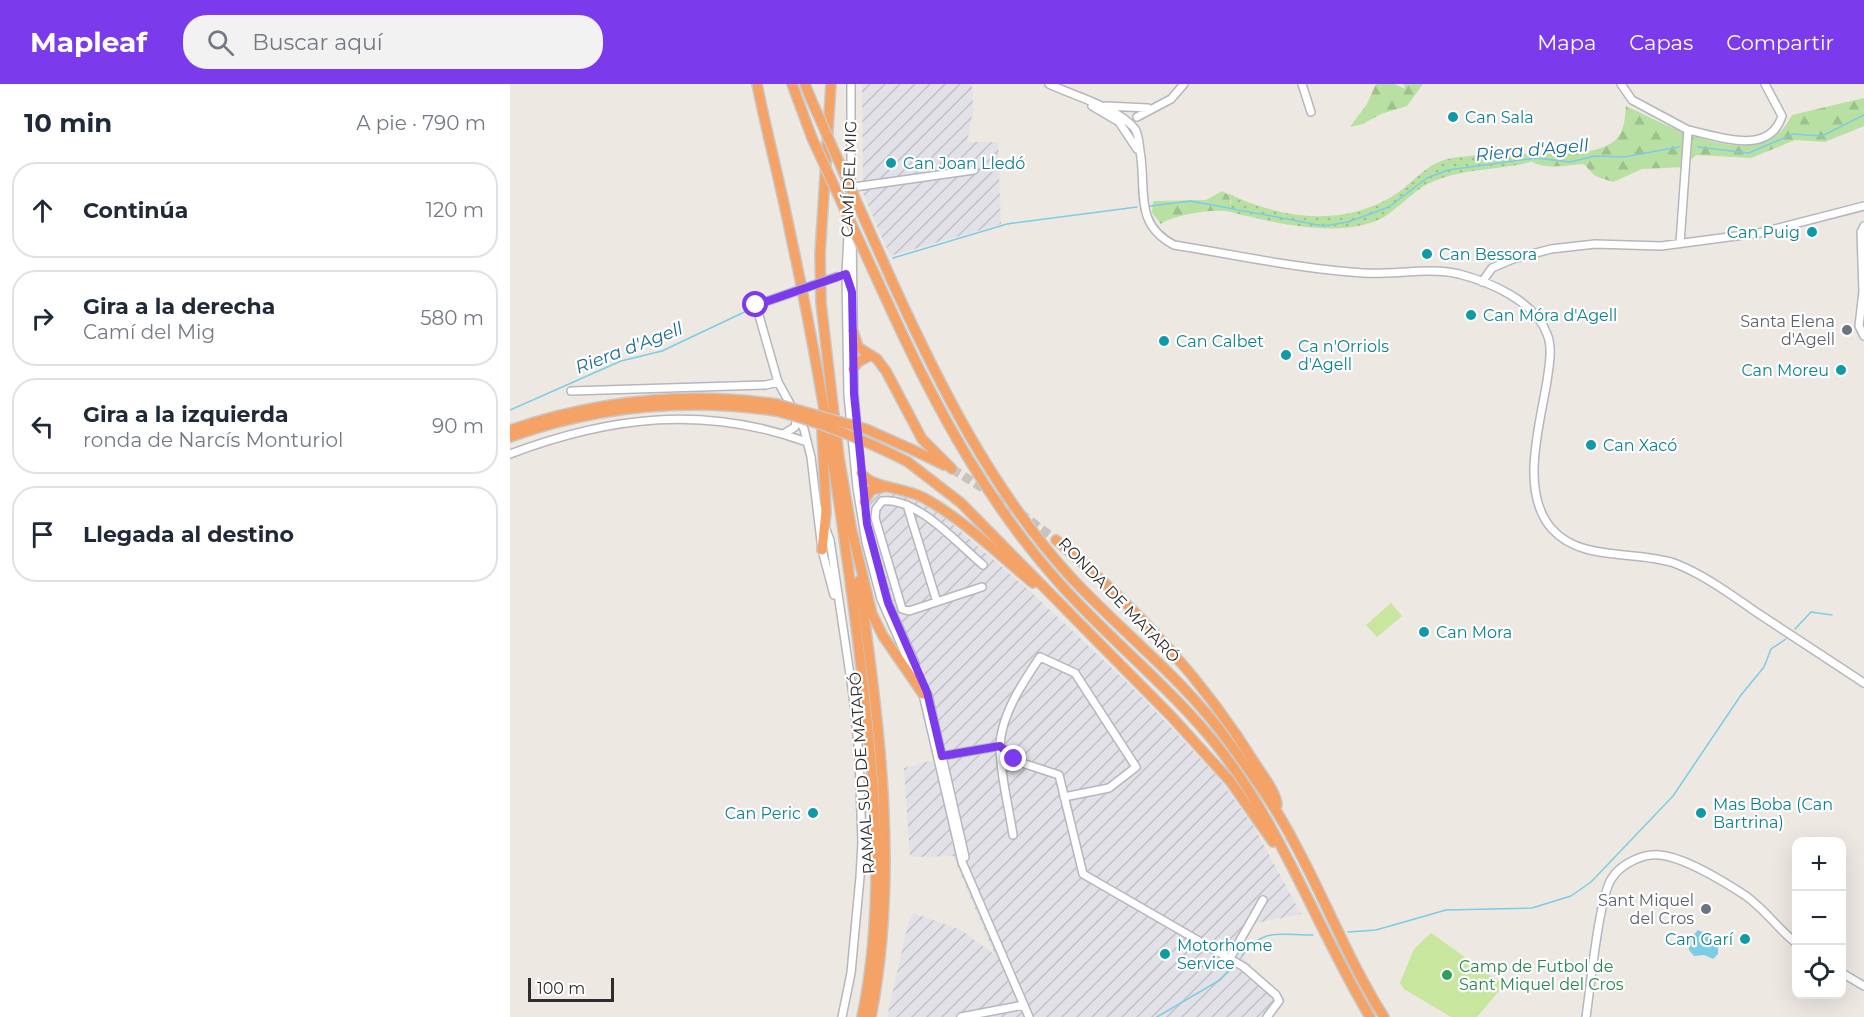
<!DOCTYPE html>
<html lang="es">
<head>
<meta charset="utf-8">
<style>
	:root { --surface:#fff; --page:#f2f2f3; --text:#1f2937; --muted:#747a83; --line:#e0e1e3; --accent:#7c3aed }
	body { margin:0; font-family:Montserrat,sans-serif; background:var(--page); color:var(--text) }
	.controls { position:absolute; right:18px; bottom:18px; display:grid; overflow:hidden; border-radius:12px; box-shadow:0 6px 24px #0002 }
	.controls button { width:54px; height:54px; display:grid; place-items:center; padding:0; border:0; border-bottom:2px solid var(--line); background:var(--surface); color:var(--text); font:30px sans-serif }
	.scale { position:absolute; left:18px; bottom:15px; width:86px; box-sizing:border-box; padding-left:6px; border:3px solid #2d2d2d; border-top:0; font-size:16px; line-height:21px; white-space:nowrap; color:#2d2d2d; -webkit-text-stroke:4px #fff; paint-order:stroke }
	.stop { position:absolute; width:18px; height:18px; margin:-14px; border:4px solid #7c3aed; border-radius:50%; background:#fff }
	.stop.end { background:#7c3aed; border-color:#fff; box-shadow:0 2px 6px #0008 }
	.list { margin:0; padding:0; list-style:none }
	h2 { display:flex; justify-content:space-between; align-items:center; height:78px; margin:0; padding:0 24px; font-size:26px }
	h2 small { font-size:20px; font-weight:400; color:var(--muted) }
	.list li { display:grid; grid-template-columns:39px 1fr auto; gap:18px; align-items:center; box-sizing:border-box; height:96px; margin:0 12px 12px; padding:0 12px; border:2px solid var(--line); border-radius:24px }
	.list b { display:block; font-size:22px; white-space:nowrap }
	.list p { margin:0; font-size:20px; white-space:nowrap; color:var(--muted) }
	.list em { font-size:20px; font-style:normal; color:var(--muted) }
	.icon { flex:none; width:33px; height:33px; fill:none; stroke:currentColor; stroke-width:2; stroke-linecap:round; stroke-linejoin:round }
	.map { position:relative; flex:none; width:1354px; height:933px; overflow:hidden }
	header { display:flex; align-items:center; gap:36px; box-sizing:border-box; height:84px; padding:0 30px; background:var(--accent); color:#fff }
	header strong { font-size:28px }
	nav { display:flex; gap:33px; margin-inline-start:auto; font-size:21px }
	.search { width:420px; height:54px; background:var(--page); display:flex; align-items:center; gap:15px; box-sizing:border-box; padding:0 21px; border-radius:24px; color:var(--muted); font-size:22px }
	main { display:flex }
	aside { flex:1; background:var(--surface) }
	.map>svg:first-child { display:block }
	.industrial { fill:url(#industrial-furrows) }
	.grass { fill:url(#grass-dots) }
	.forest { fill:url(#forest-firs) }
	.pitch { fill:#c9e69e }
	.water { fill:#7ccce7 }
	.lines { fill:none; stroke-linecap:round; stroke-linejoin:round }
	.stream { stroke:#7ccce7; stroke-width:1.5 }
	.highway-tunnel { stroke:#c7c3bd; stroke-width:9; stroke-dasharray:9 4.5; stroke-linecap:butt }
	.minor-casing { stroke:#b4b7bf; stroke-width:10 }
	.highway-casing { stroke:#c8c8c8; stroke-width:12 }
	.minor { stroke:#fff; stroke-width:7 }
	.highway { stroke:#f4a266; stroke-width:9 }
	.minor-bridge-casing { stroke:#b4b7bf; stroke-width:10; stroke-linecap:butt }
	.highway-bridge-casing { stroke:#c8c8c8; stroke-width:12; stroke-linecap:butt }
	.minor-bridge { stroke:#fff; stroke-width:7 }
	.highway-bridge { stroke:#f4a266; stroke-width:9 }
	.route { stroke:#7c3aed; stroke-width:8 }
	.culture-dot { fill:#0f9aa8; stroke:#fff; stroke-width:2 }
	.worship-dot { fill:#6b7280; stroke:#fff; stroke-width:2 }
	.leisure-dot { fill:#2e9e5b; stroke:#fff; stroke-width:2 }
	.labels { text-anchor:middle; dominant-baseline:central; stroke-width:4.5; stroke-linejoin:round; paint-order:stroke }
	.culture-label { font-size:16px; fill:#0d838f; stroke:#fff; text-anchor:start }
	.street-label { font-size:16px; fill:#2d2d2d; stroke:#fff }
	.worship-label { font-size:16px; fill:#5b616d; stroke:#fff; text-anchor:end }
	.leisure-label { font-size:16px; fill:#27864d; stroke:#fff; text-anchor:start }
	.water-label { font-size:18px; font-style:italic; fill:#176d97; stroke:#fff }
</style>
</head>
<body>
<header>
<strong>Mapleaf</strong>
<div class="search"><svg class="icon" aria-label="search" viewBox="0 0 24 24"><circle cx="10" cy="10" r="6"/><path d="M15 15l6 6"/></svg>Buscar aquí</div>
<nav><a>Mapa</a><a>Capas</a><a>Compartir</a></nav>
</header>
<main>
<aside>
<h2>10 min<small>A pie · 790 m</small></h2>
<ul class="list">
<li><svg class="icon" aria-label="ahead" viewBox="0 0 24 24"><path d="M12 20V5M6 11l6-6 6 6"/></svg><div><b>Continúa</b></div><em>120 m</em></li>
<li><svg class="icon" aria-label="right" viewBox="0 0 24 24"><path d="M7 20v-9h11M14 6l5 5-5 5"/></svg><div><b>Gira a la derecha</b><p>Camí del Mig</p></div><em>580 m</em></li>
<li><svg class="icon" aria-label="left" viewBox="0 0 24 24"><path d="M17 20v-9H6M10 6l-5 5 5 5"/></svg><div><b>Gira a la izquierda</b><p>ronda de Narcís Monturiol</p></div><em>90 m</em></li>
<li><svg class="icon" aria-label="arrive" viewBox="0 0 24 24"><path d="M6 21V4h12l-3 4 3 4H6"/></svg><div><b>Llegada al destino</b></div></li>
</ul>
</aside>
<div class="map">
<svg width="1354" height="933" viewBox="0 0 1354 933">
	<defs>
		<pattern id="industrial-furrows" width="10" height="10" patternUnits="userSpaceOnUse" patternTransform="scale(1.5)"><rect width="10" height="10" fill="#e2e1e7"/><path d="M-1 1l2-2M0 10L10 0M9 11l2-2" fill="none" stroke="#c2c1c6"/></pattern>
		<pattern id="grass-dots" width="8" height="8" patternUnits="userSpaceOnUse" patternTransform="scale(1.5)"><rect width="8" height="8" fill="#b8e0a2"/><path d="M2 2h.1M6 6h.1" fill="none" stroke="#9ec08c" stroke-width="1.8" stroke-linecap="round"/></pattern>
		<pattern id="forest-firs" width="22" height="20" patternUnits="userSpaceOnUse" patternTransform="scale(1.5)"><rect width="22" height="20" fill="#b8e0a2"/><path d="M5 1l3.5 6h-7zM16 11l3.5 6h-7z" fill="#9ec08c"/></pattern>
	</defs>
	<rect width="100%" height="100%" fill="#ede8e1"/>
	<path class="industrial" d="M352,0H460L462,2L463,27L457,58H488L491,140L380,172L353,109Z
		M376,406L394,410L429,429L520,507L627,608L707,692L743,741L791,830L746,839L728,869L776,916L761,933H377L398,840L403,829L451,846L485,871L443,772L400,773L394,684L425,676L362,442L359,420L362,412L368,407Z"/>
	<path class="grass" d="M1016,70L1021,78C989,86 953,84 922,98C905,105 890,123 874,133C834,156 763,139 721,128V117L717,109C771,135 834,144 886,110C902,99 915,82 934,76C953,70 995,71 1016,70Z"/>
	<path class="forest" d="M866,0H885L895,5L894,0H913L897,22L871,30L853,40L840,43L857,20Z
		M1354,14V42L1315,58L1285,56L1241,74L1186,71L1174,83L1132,85L1103,98L1085,92L1074,80C1058,81 1026,88 1016,72L1021,68C1044,71 1097,73 1110,50C1115,42 1115,31 1116,22C1161,43 1252,94 1282,31Z
		M712,107C721,110 721,119 721,128C706,124 663,131 651,140L642,129L643,117L696,116Z"/>
	<path class="pitch" d="M881,519L892,532L867,553L856,541Z
		M921,849L994,901L967,933H941L894,905L890,899L904,865Z"/>
	<path class="water" d="M1188,846L1199,851L1208,859V870L1203,875L1194,871L1184,872L1179,866L1178,857Z"/>
	<g class="lines">
		<path class="stream" d="M1188,63L1239,69L1283,50L1312,52L1354,31
			M640,122L681,117L814,142L838,138L879,123L917,94L938,86L1026,74L1060,78L1085,72L1114,73L1169,63
			M383,174L497,140L627,123
			M0,326L111,277L152,267L245,223
			M1285,545L1301,528L1322,531
			M838,848L866,846L936,826L1022,824L1061,812L1081,798L1163,712L1231,611L1254,583L1261,565L1276,555
			M732,872C752,843 771,851 803,851
			M647,933L710,896L720,886"/>
		<path class="highway-tunnel" d="M442,385L491,415L546,456"/>
		<g class="minor-casing">
			<path id="minor" d="M341,0V94L336,190L338,311L347,404L356,458L371,515L413,610L452,778L519,933
				M539,0C564,12 609,24 625,45C629,51 629,60 630,67C637,105 623,140 664,161C727,171 790,185 853,189C885,191 918,183 949,190C980,198 1025,217 1037,250C1043,264 1039,282 1037,297C1030,341 1009,408 1042,445C1071,478 1125,466 1164,479C1193,490 1220,510 1246,528C1282,552 1318,575 1354,599
				M792,0L801,28
				M1111,0L1122,16L1178,46
				M582,22L609,38L627,65
				M596,22L638,24
				M627,33L661,15L674,0
				M344,103L464,86
				M1354,142L1351,148L1353,208L1349,242L1354,252
				M342,143L344,310L354,420
				M1170,159L1178,46C1208,52 1259,73 1272,32L1255,0
				M972,198L982,184L1003,175L1041,165L1085,160L1151,162L1249,149L1354,122
				M272,212L246,221L268,298L294,345L301,373L312,466L324,511
				M61,307L256,301L268,298
				M275,349L285,343L287,331
				M0,370C101,332 194,321 297,358
				M397,421L427,518
				M307,422L320,456L343,611L349,671L352,758L350,793L341,889L332,933
				M358,449L378,519L405,579
				M472,503L399,527L392,525L365,434L366,425L372,417C406,412 448,460 473,481
				M418,611L455,773
				M432,672L490,662L515,680L549,691L573,790L734,883L766,911L769,917L757,933
				M503,751C499,723 490,691 490,662C491,631 513,598 530,573L565,589L626,683L599,704L554,713
				M720,874L753,816
				M1332,889L1354,902
				M451,933L514,921
				M1076,933C1080,907 1089,811 1102,794C1111,780 1133,769 1150,771C1173,773 1213,797 1233,810C1251,821 1268,845 1286,859"/>
		</g>
		<g class="highway-casing">
			<path id="highway" d="M247,0C257,50 270,98 280,148C309,281 330,416 347,550C363,676 378,808 352,933
				M282,0L302,54
				M295,0L300,13
				M321,0L310,170L311,219L329,373L341,443L362,530L373,552L413,610
				M381,195C429,300 480,403 558,490C610,547 673,594 718,657C742,690 766,723 785,760C816,817 839,878 874,933
				M382,228C427,326 479,421 551,501C603,559 664,606 712,668C774,749 808,846 860,933
				M343,247L348,263L367,275L376,287L412,355L442,385
				M343,285L348,278L361,271
				M0,346C88,316 175,307 267,320
				M312,347L316,428L312,466
				M0,353C86,322 176,314 266,327
				M403,366L434,381
				M398,378L451,419L661,632L720,697L763,758
				M351,389C363,405 395,403 414,414C454,436 488,470 523,499
				M354,418L361,406L374,403
				M546,456C623,520 693,595 746,681C753,692 766,708 767,721
				M349,497C370,639 389,791 361,933"/>
		</g>
		<use href="#minor" class="minor"/>
		<use href="#highway" class="highway"/>
		<g class="minor-bridge-casing">
			<path id="minor-bridge" d="M272,212L329,192"/>
		</g>
		<g class="highway-bridge-casing">
			<path id="highway-bridge" d="M300,13L381,195
				M302,54L382,228
				M267,320L356,345L403,366
				M266,327C313,339 355,356 398,378"/>
		</g>
		<use href="#minor-bridge" class="minor-bridge"/>
		<use href="#highway-bridge" class="highway-bridge"/>
	</g>
	<g class="lines">
		<path class="route" d="M246,221L336,190L342,208L344,310L357,440L378,519L417,608L432,672L490,662L504,675"/>
	</g>
	<g class="culture-dot">
		<circle cx="943" cy="33" r="6"/>
		<circle cx="381" cy="79" r="6"/>
		<circle cx="1302" cy="148" r="6"/>
		<circle cx="917" cy="170" r="6"/>
		<circle cx="961" cy="231" r="6"/>
		<circle cx="654" cy="257" r="6"/>
		<circle cx="776" cy="271" r="6"/>
		<circle cx="1331" cy="286" r="6"/>
		<circle cx="1081" cy="361" r="6"/>
		<circle cx="914" cy="548" r="6"/>
		<circle cx="303" cy="729" r="6"/>
		<circle cx="1191" cy="729" r="6"/>
		<circle cx="1235" cy="855" r="6"/>
		<circle cx="655" cy="870" r="6"/>
	</g>
	<g class="worship-dot">
		<circle cx="1337" cy="246" r="6"/>
		<circle cx="1196" cy="825" r="6"/>
	</g>
	<circle class="leisure-dot" cx="937" cy="891" r="6"/>
	<g class="labels">
		<g class="culture-label">
			<text x="955" y="33">Can Sala</text>
			<text x="393" y="79">Can Joan Lledó</text>
			<text x="1290" y="148" text-anchor="end">Can Puig</text>
			<text x="929" y="170">Can Bessora</text>
			<text x="973" y="231">Can Móra d'Agell</text>
			<text x="666" y="257">Can Calbet</text>
			<text x="788" y="262">Ca n'Orriols<tspan x="788" dy="18">d'Agell</tspan></text>
			<text x="1319" y="286" text-anchor="end">Can Moreu</text>
			<text x="1093" y="361">Can Xacó</text>
			<text x="926" y="548">Can Mora</text>
			<text x="1203" y="720">Mas Boba (Can<tspan x="1203" dy="18">Bartrina)</tspan></text>
			<text x="291" y="729" text-anchor="end">Can Peric</text>
			<text x="1223" y="855" text-anchor="end">Can Garí</text>
			<text x="667" y="861">Motorhome<tspan x="667" dy="18">Service</tspan></text>
		</g>
		<g class="street-label">
			<text transform="translate(339 95) rotate(-88)">CAMÍ DEL MIG</text>
			<text transform="translate(609 516) rotate(46)">RONDA DE MATARÓ</text>
			<text transform="translate(352 689) rotate(-94)">RAMAL SUD DE MATARÓ</text>
		</g>
		<g class="worship-label">
			<text x="1325" y="237">Santa Elena<tspan x="1325" dy="18">d'Agell</tspan></text>
			<text x="1184" y="816">Sant Miquel<tspan x="1184" dy="18">del Cros</tspan></text>
		</g>
		<g class="leisure-label">
			<text x="949" y="882">Camp de Futbol de<tspan x="949" dy="18">Sant Miquel del Cros</tspan></text>
		</g>
		<g class="water-label">
			<text transform="translate(1022 66) rotate(-5)">Riera d'Agell</text>
			<text transform="translate(119 264) rotate(-21)">Riera d'Agell</text>
		</g>
	</g>
</svg>
<div class="controls">
<button>+</button>
<button>−</button>
<button><svg class="icon" aria-label="locate" viewBox="0 0 24 24"><circle cx="12" cy="12" r="6"/><path d="M12 2v4M12 18v4M2 12h4M18 12h4"/></svg></button>
</div>
<div class="scale">100 m</div>
<div class="stop" style="left:246px;top:221px"></div>
<div class="stop end" style="left:504px;top:675px"></div>
</div>
</main>
</body>
</html>
